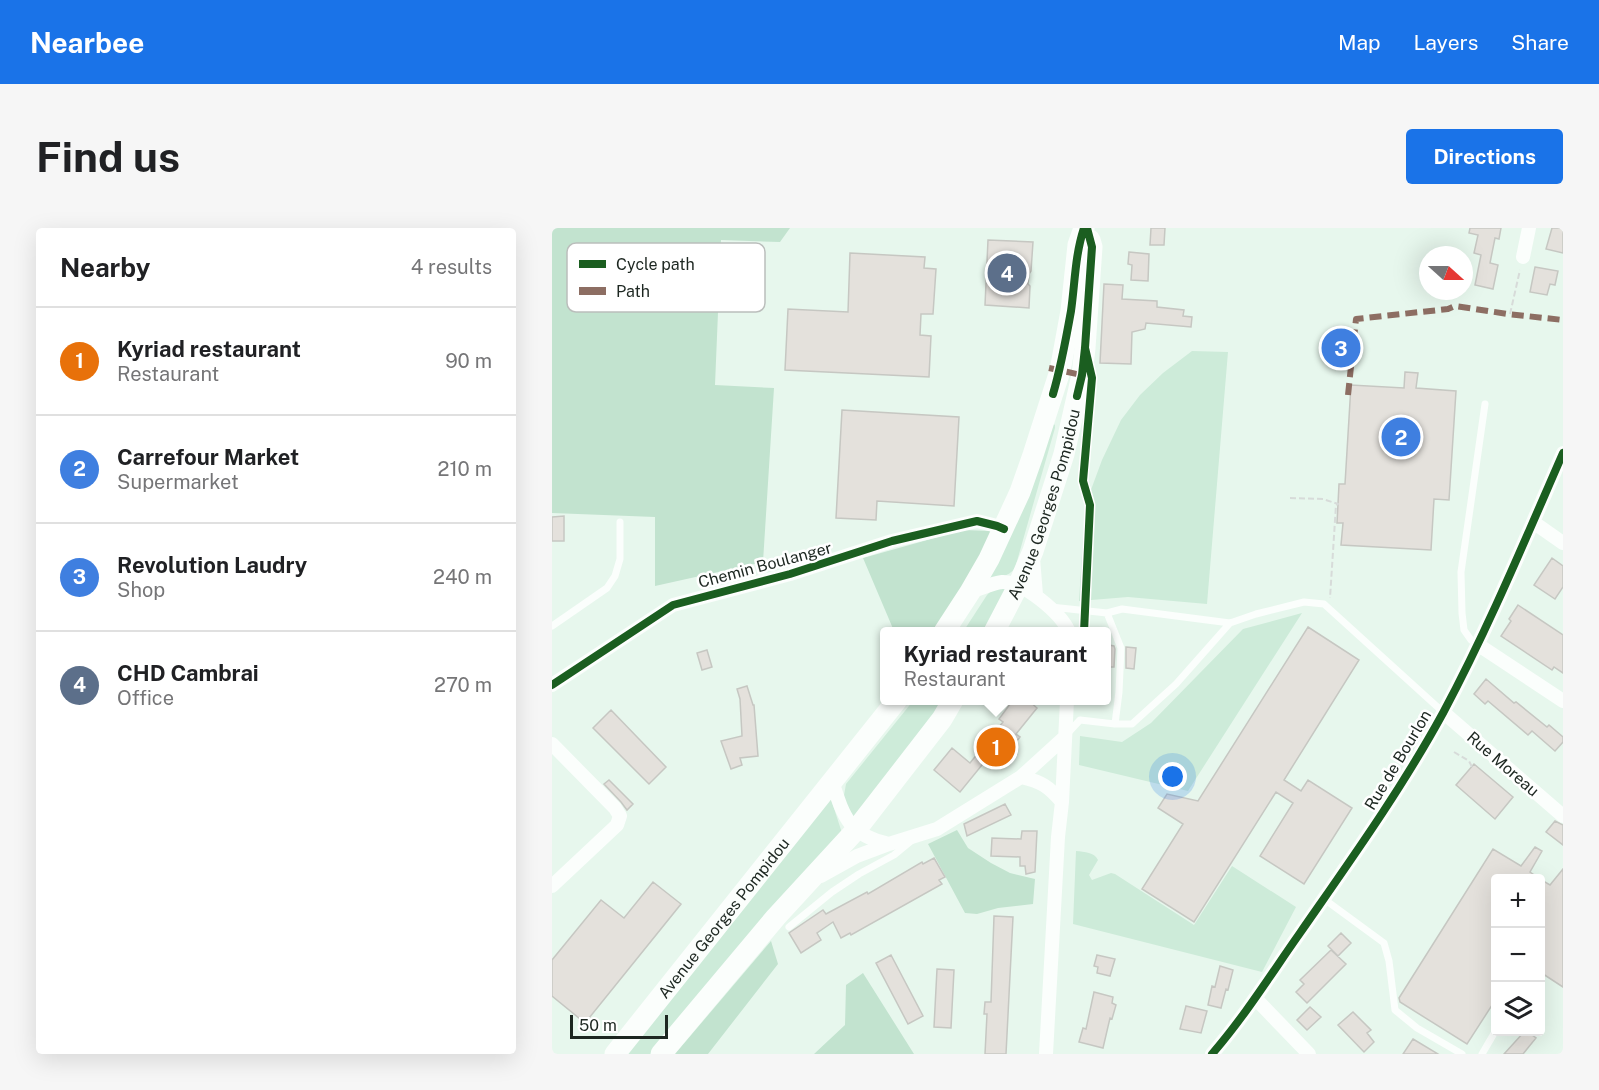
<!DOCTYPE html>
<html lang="en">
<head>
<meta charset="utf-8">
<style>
	:root { --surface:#fff; --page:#f6f6f6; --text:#202124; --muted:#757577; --line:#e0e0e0; --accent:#1a73e8 }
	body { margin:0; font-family:"Public Sans",sans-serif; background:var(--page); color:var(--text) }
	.controls { position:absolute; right:18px; bottom:18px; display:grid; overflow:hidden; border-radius:6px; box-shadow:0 6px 24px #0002 }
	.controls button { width:54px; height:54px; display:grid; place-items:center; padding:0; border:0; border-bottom:2px solid var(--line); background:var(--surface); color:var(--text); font:30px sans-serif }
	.compass { position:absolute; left:867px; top:18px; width:54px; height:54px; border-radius:50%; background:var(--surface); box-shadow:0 6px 24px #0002; rotate:111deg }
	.scale { position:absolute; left:18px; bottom:15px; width:98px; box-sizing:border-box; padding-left:6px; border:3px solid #1d2721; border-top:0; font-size:16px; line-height:21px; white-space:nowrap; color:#1d2721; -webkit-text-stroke:4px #fff; paint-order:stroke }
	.you { position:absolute; left:621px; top:549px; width:21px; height:21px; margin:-15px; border:4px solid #fff; border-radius:50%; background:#1a73e8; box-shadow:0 0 0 9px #1a73e833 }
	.badge { display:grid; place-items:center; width:39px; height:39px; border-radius:50%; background:var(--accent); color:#fff; font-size:20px; font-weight:700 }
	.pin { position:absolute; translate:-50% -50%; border:3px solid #fff; box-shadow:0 2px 6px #0006 }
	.popup { position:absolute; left:328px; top:399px; width:231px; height:78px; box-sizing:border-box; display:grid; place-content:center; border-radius:6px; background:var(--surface); filter:drop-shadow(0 2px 4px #0005); font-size:20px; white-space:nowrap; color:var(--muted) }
	.popup b { font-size:22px; color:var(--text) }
	.popup::after { content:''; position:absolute; left:50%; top:100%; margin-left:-12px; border:12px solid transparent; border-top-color:var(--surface) }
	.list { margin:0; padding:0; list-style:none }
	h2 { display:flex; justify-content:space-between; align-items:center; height:78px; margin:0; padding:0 24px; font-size:26px }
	h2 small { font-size:20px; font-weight:400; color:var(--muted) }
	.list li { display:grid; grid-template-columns:39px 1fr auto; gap:18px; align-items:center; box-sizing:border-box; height:108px; padding:0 24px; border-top:2px solid var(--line) }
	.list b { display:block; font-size:22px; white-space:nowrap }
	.list p { margin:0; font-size:20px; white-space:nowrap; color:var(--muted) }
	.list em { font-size:20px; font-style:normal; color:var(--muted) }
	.icon { flex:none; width:33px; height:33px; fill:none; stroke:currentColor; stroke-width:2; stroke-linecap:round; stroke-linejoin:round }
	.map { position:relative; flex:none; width:1011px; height:826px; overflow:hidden; border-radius:6px }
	header { display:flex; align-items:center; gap:36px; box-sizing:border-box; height:84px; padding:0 30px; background:var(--accent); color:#fff }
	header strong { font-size:28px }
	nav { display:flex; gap:33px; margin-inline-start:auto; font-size:21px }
	.intro { display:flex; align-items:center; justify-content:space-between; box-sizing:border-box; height:144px; padding:0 36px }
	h1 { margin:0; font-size:42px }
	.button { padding:15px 27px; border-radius:6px; background:var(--accent); color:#fff; font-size:21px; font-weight:700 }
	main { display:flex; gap:36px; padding:0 36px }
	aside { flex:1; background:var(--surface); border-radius:6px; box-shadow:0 6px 24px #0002 }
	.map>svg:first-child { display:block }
	.green { fill:#cdebd9 }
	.forest { fill:#c2e3cf }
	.building { fill:#e4e1dc; stroke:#c6c7c2; stroke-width:1.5 }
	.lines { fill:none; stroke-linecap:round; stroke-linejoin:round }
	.path { stroke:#d7dbd9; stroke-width:2; stroke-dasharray:6 3; stroke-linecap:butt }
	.lane { stroke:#fbfefc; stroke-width:7 }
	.street { stroke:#fbfefc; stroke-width:14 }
	.primary { stroke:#fbfefc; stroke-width:21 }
	.quiet { stroke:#8d6e63; stroke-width:6; stroke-dasharray:12 6; stroke-linecap:butt }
	.cycleway-casing { stroke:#fff; stroke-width:11 }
	.cycleway { stroke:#1b5e20; stroke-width:8 }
	.labels { text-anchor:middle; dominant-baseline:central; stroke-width:5; stroke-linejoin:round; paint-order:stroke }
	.street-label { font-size:16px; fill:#1d2721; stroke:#fff }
	.key { fill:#fff; stroke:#bbbebc; stroke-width:1.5 }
	.key-label { font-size:16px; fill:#1d2721 }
</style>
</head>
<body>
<header>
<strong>Nearbee</strong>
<nav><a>Map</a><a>Layers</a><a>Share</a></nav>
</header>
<div class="intro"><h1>Find us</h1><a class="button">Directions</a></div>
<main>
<aside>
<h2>Nearby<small>4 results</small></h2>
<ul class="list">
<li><span class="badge" style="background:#e8710a">1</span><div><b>Kyriad restaurant</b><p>Restaurant</p></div><em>90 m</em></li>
<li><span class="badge" style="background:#3f7fe0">2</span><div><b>Carrefour Market</b><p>Supermarket</p></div><em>210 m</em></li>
<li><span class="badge" style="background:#3f7fe0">3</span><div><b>Revolution Laudry</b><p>Shop</p></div><em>240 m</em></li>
<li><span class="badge" style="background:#5c6f8a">4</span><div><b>CHD Cambrai</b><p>Office</p></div><em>270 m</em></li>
</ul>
</aside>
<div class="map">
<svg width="1011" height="826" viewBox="0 0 1011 826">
	<rect width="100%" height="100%" fill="#e7f7ed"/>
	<path class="green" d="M640,123L676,124L655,376L576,369L527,373L533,278L550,232L569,192L588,167L611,145Z
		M500,195L503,197V200L463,340C457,349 444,350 434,353Z
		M449,360L453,361V364L433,403L411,404L435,367L439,363Z
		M750,385L636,563L527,537L528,508L570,514L599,495L691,401Z
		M361,473H393L303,591L291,573L294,556Z
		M275,570L279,571L290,605L102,826H71Z
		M524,623C533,624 542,624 546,632L537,647L540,652L559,645L563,646L642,697L680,638L744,679L710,744L521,696Z"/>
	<path class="forest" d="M0,0H238L228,14L169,12L163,157L222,160L211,334L103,358V289L0,285Z
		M411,302L439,303L425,337L382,403H342L311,330Z
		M405,602L416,620L439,635L458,645L483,651L481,676L446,680L425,686L413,685L376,616Z
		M219,713L226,736L156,826H123Z
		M311,745L362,826H262L293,797L294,757Z"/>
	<path class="building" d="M599,0H613L612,17H598Z
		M918,0H949L947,11L943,10L938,35L946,37L941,61L923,57L929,27L922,25L926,7L917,5Z
		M1000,0H1011V25L994,21Z
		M436,12L481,14L479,43L477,46L476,56L478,58L477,80L433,77Z
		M577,24L597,26L596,53L579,52L580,37L576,36Z
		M298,25L373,29L372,40L384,41L381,86H369L368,107L379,108L377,149L233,142L236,81L296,84Z
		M983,39L1006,43L1003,57L998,56L995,67L978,64Z
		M552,56L571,57L570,71L605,73V79L632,82L631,88L640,89L639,99L594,95L593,101L580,104L579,136L548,135Z
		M853,144L866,145L864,160L904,163L897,272L882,271L879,322L789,317L791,295H785L786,276L787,256H793L799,157L852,160Z
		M290,182L407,189L402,278L325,273L324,292L284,290Z
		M12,288V313H0V289Z
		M1000,330L1011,338V359L1003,371L982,357Z
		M966,377L1011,407V445L1002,439L1000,442L949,408L959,393L957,391Z
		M756,399L807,432L732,552L749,563L756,552L800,580L752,656L708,628L741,575L724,564L642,694L590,661L631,596L606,580L615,566L646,573Z
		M557,417L562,418L563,421L562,439H555Z
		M574,419L584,420L582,441L574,440Z
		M155,422L160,439L150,442L145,425Z
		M934,451L962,475L964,474L995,499L997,497L1011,509V514L1003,523L980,503L976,507L936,473L933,476L922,466Z
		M195,458L201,477H202L206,528L188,530L190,537L179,541L169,513L190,508L188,471L185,461Z
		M461,472H476L485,480L464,506L468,509L444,540L434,532L408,564L382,542L400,520L418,535L451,494L447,491Z
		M59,482L114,539L97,556L41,500Z
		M922,536L961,569L943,591L904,557Z
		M57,552L81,576L75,582L69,574L52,556Z
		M453,576L459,587L415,608L412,596Z
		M1003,593L1011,597V617L994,604Z
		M470,603H485L483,644L474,646L473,638H468V629L439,628L440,610L469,611Z
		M983,619L990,623L978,644L988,651H944V771L915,816L848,774L847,770L941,621L969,638Z
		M382,630L393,649L387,652L390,656L299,707L298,705L289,710L281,694L265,705L269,712L249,725L237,705L271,682L274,686L315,664L316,666L370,634L371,636Z
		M1011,641V759L988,744V651L998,657Z
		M101,654L129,676L33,795L0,768V732L49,672L72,690Z
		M442,688L461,689L454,826H433L435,786H432L433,774H439Z
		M789,705L799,715L786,728L776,718Z
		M779,722L794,736L755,775L744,764L752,756L748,752Z
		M339,727L371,788L356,796L324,735Z
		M545,727L563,731L558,748L545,745L546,739L542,738Z
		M668,738L681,742L676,762L674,761L669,780L656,777L660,758L663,759Z
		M385,741L402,742L399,800L382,799Z
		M542,764L561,769L560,775L564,777L560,791L558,790L551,820L527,814L531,800L534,801Z
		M634,778L655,783L649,805L628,801Z
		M758,779L769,789L755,802L745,792Z
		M801,784L819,802L815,805L822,814L812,824L786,797Z
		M972,804H976L984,810L971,826H952Z
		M861,811L886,826H851Z"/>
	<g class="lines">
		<path class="path" d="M958,86L968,42
			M738,270L771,271L786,276L784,277L778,370
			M902,524L917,533L920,539"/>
		<path class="lane" d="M499,379L555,385L570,381L678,395L704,386L752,374L772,376L891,484
			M555,385L569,420L567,464L563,496
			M0,398L55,360L63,348L68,331V294
			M925,416L919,412L912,402L910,385L909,344L933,176
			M514,507L528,492L563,496H580L624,456L678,395
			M772,671L832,715L837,733L843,782L865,800L910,826
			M237,699L280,664L307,646L342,627L359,613
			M930,826L944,802"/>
		<path class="street" d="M971,29L977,0
			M981,294L1011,315
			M481,330L484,367
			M418,364C428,361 440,355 450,354C471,353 509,385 517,404
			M925,416L1011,473
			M0,457L121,377L238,346L340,313L425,293L445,298L452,301
			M891,484L1011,588
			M0,516L63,580L68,588L65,597L0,658
			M469,549C490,554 496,558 510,574
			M280,553C292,590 297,607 337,616
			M269,648L305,628L337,616L385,601L469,549L513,509
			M703,770L757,826
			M494,826L506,609L510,574L515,472
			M660,826C693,788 719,746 748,705C798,633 849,562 891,485C936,401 973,312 1011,225"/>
		<g class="primary">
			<path d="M392,404L418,364L437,331L468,264L481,227L508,143L519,83L526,17L532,0"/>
			<path id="s1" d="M442,404L466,358L481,323L512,226L530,147L533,120L540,19L538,12"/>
			<path id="s2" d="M63,826L345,472"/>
			<path d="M109,826L224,689L304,602L390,491L401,472"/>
		</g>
		<path class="quiet" d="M497,140L534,148
			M796,167L804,91L896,81L903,78L956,86L1011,92"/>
		<g class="cycleway-casing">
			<path id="cycleway" d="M501,166C509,139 514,111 519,83C523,55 523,27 532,0
				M525,168L530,147L533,120L540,19L535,0
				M532,404L538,277L531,253L540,150L533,120
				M0,457L121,377L238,346L340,313L425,293L445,298L452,301
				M660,826C693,788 719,746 748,705C798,633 849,562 891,485C936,401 973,312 1011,225"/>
		</g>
		<use href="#cycleway" class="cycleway"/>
	</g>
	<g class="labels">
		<g class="street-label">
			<text stroke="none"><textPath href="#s1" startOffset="138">Avenue Georges Pompidou</textPath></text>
			<text transform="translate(213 337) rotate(-15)">Chemin Boulanger</text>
			<text transform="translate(846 532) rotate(-59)">Rue de Bourlon</text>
			<text transform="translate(951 536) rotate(41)">Rue Moreau</text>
			<text stroke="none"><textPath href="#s2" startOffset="174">Avenue Georges Pompidou</textPath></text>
		</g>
	</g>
	<rect x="15" y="15" width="198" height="69" rx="9" class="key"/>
	<rect x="27" y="32" width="27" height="8" fill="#1b5e20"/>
	<rect x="27" y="59" width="27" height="8" fill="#8d6e63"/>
	<g class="key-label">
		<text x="64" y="42">Cycle path</text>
		<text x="64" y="69">Path</text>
	</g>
</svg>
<div class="controls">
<button>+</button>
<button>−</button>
<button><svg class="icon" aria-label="layers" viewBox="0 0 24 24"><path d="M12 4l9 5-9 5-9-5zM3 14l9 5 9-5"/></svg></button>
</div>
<svg class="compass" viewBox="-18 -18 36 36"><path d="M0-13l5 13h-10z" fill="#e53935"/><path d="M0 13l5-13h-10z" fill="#757577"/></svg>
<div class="scale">50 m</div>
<div class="you"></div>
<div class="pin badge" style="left:444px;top:519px;background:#e8710a">1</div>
<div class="popup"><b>Kyriad restaurant</b>Restaurant</div>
<div class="pin badge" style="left:849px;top:209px;background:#3f7fe0">2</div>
<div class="pin badge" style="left:789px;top:120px;background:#3f7fe0">3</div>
<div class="pin badge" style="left:455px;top:45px;background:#5c6f8a">4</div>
</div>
</main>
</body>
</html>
